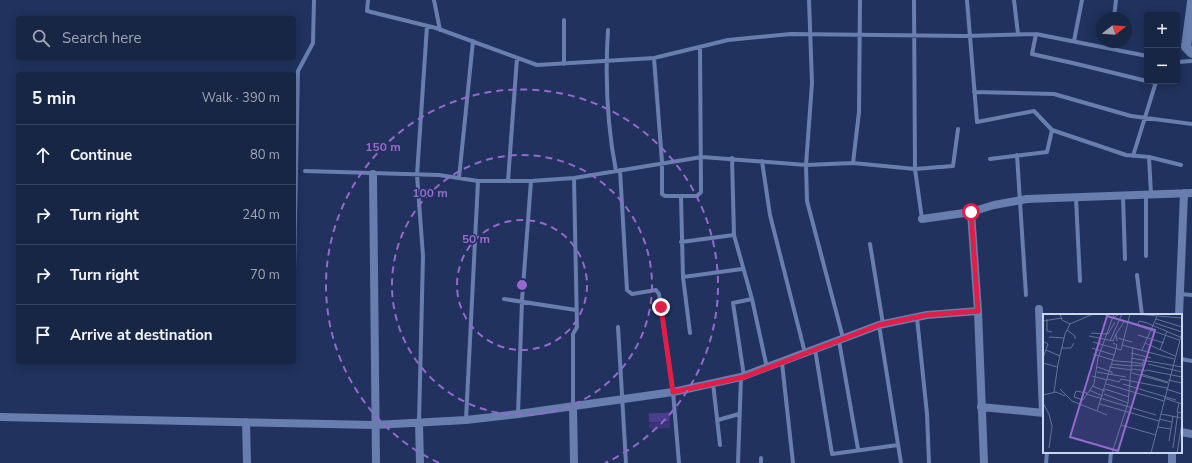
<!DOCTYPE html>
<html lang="en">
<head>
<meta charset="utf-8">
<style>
	:root { --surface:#182646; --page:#212e4d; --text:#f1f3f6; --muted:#9fa5b3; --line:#36435f }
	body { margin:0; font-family:"Nunito Sans",sans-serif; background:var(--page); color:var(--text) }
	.controls { position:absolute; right:12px; top:12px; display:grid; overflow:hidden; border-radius:4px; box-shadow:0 2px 10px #0003 }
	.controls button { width:36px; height:36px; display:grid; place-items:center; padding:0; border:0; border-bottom:1px solid var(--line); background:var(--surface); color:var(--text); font:20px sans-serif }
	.compass { position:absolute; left:1096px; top:12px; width:36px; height:36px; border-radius:50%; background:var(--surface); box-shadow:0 2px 10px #0003; rotate:73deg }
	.stop { position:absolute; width:12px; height:12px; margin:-9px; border:3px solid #e11d48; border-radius:50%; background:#fff }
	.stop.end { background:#e11d48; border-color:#fff; box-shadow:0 1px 4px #0008 }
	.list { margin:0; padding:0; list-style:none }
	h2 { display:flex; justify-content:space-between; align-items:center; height:52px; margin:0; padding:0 16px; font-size:17px }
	h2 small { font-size:13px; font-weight:400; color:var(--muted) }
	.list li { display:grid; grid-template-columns:26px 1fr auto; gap:12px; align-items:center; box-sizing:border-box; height:60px; padding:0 16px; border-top:1px solid var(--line) }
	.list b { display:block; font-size:15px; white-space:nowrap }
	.list em { font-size:13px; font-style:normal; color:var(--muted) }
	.icon { flex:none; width:22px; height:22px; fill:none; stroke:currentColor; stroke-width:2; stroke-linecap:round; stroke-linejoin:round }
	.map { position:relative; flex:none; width:1192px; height:463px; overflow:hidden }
	.search { position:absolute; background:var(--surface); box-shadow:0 2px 10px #0003; left:16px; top:16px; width:280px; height:44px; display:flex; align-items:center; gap:10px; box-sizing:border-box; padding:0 14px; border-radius:4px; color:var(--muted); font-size:15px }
	.panel { position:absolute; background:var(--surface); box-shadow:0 2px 10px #0003; left:16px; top:72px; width:280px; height:292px; border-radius:4px }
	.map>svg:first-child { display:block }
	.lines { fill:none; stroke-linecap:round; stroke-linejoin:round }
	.service { stroke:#677eaf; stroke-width:4 }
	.minor { stroke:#677eaf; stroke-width:8 }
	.secondary { stroke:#677eaf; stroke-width:10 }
	.wall { fill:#3d3579 }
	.building { fill:#473e8d; stroke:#322b63 }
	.route { stroke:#e11d48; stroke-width:5 }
	.ring { fill:none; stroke:#9668d0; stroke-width:2; stroke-dasharray:7 5 }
	.inset-road { fill:none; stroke:#637498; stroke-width:1 }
	.view { fill:#9668d0; fill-opacity:0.15; stroke:#9668d0; stroke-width:2 }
	.inset-edge { fill:none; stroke:#c8d6f0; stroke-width:2 }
	.centre { fill:#9668d0; stroke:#20325d; stroke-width:2 }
	.ring-label { font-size:12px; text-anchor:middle; font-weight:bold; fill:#9668d0; stroke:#20325d; stroke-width:3; stroke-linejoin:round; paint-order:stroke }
</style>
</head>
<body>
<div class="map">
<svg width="1192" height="463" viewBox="0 0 1192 463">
	<rect width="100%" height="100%" fill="#20325d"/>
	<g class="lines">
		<path class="service" d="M368,0L367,11L436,28L537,65L654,58L728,40L791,34L965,36L1036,34L1147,56
			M434,0L440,30
			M809,0L812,83L806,165L807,201L843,338
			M914,0L915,169L922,219
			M967,0L977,122L1034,111L1052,130L1047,152L990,159
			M1014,0L1018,34
			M1114,18L1116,0
			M608,30C605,77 607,125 616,171
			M1036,34L1032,54L1077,64L1155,83
			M1074,41L1082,0
			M654,58L662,162V194L665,196H697L701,192L700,47
			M1177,62L1192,61
			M564,64V20
			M974,92L1054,94L1131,116L1192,124
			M1052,130L1126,155L1149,157L1181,165
			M1017,155L1026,295
			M1133,156L1156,82
			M1149,157L1151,194
			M732,158L734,235L752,299L767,368
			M762,161L770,215L805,353
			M853,163L859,112L860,0
			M620,170L627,290L632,294L656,290L659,294L673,392L679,463
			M305,171L439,175L478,181H531L574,178L702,157L806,165L853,163L915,169L953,166L958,129
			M459,178L473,41
			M508,181L517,58
			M1146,195V256
			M1123,196L1125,259
			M681,197L683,277L690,333
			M1076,198L1080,281
			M681,242L734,235
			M870,244L883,324
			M294,271L298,71L313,43L314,0
			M1137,275L1142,315
			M683,277L742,269
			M1180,294L1192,295
			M504,299L576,310
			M917,318L927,414L929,463
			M879,325L901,463
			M618,327L626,463
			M839,341L858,449
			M815,349L832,454L898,445
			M1181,359L1192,361
			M782,363L793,463
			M744,376L733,303L752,299
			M713,383L720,445
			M573,406V334L577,327L574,178
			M518,414L522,300L531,181
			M466,420L478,181
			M718,420L739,414
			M419,422L423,256L417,175L427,26
			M761,458V463
			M738,463L741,377
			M1046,463L1047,452
			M1110,463L1111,452"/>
		<path class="minor" d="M373,174L376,463
			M971,212L978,311L984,463
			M922,219L971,212L994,205L1027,199L1192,193
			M1039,309L1043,413
			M1179,315L1184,193
			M573,406L574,463
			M981,407L1044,413
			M0,417L375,425L466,420L518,414L673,392L741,377L879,325L927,315L978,311
			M246,422L247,463
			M419,422L420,463
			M1181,432L1192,434
			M1172,463V452"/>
		<path class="secondary" d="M1192,2L1186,47L1192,53"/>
	</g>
	<path class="wall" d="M670,412V428L649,429L648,413Z"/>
	<path class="building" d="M670,412V422L649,423L648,413Z"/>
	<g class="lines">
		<path class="route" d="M661,307L673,392L744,377L879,325L927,315L978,311L971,212"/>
	</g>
	<g class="ring">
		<circle cx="522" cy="285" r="65"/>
		<circle cx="522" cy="285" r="130"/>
		<path d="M439 463A196 196 0 1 1 605 463"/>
	</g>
	<g transform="translate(1043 314)">
		<rect width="139" height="139" fill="#20325d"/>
		<path class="inset-road" d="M17,0L19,6L27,10L50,0M61,0L69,4L77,0M91,0L139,4M4,5V17L9,18M113,5L139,13M0,7L19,4M84,8L136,26M112,9L139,18M94,12L96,7L104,9L137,23M24,16L32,22V25M48,19L63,20M63,19L65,20L72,8M73,20L81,8M95,21L121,29M46,22L70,27L73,20L74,27M6,23L21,24M75,24L89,28M0,27L5,30L0,44M67,27L79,0M50,28L78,36L87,0M102,29L132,42M79,31L131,45M19,34H28L31,29M49,34L71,41M3,36L17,42M99,36L114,2M117,36L124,17M88,39L108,44M50,40L73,47L88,48M88,44L139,53M88,48L100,50M0,49L14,53M68,50L88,52M105,50L139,58M88,51L99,52L101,45M54,53L69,58V60M66,53L89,56M89,55L103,57M103,56L139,63M54,58L83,63M89,59L125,69M98,60L125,68M49,62L64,66M64,65L76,68L78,65L124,74M125,66L139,69M63,70L121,87M80,70L133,86M49,72L62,77M17,75L29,87L64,101M62,75L86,83M123,75L139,80M46,76L60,82M11,78L15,50L22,20L27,10M44,79L33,77L31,83L40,86L51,70L55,44L71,0M43,80L113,101M61,80L85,89M0,81L13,78L22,82M121,84L139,90M0,89L6,100L9,112L6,134M136,89L134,98L139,99M57,90L116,107M54,97L73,35L74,31L70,29M118,100L139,104M116,105L129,108M78,111L113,121M115,113L128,115M126,127L130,102M130,134L135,98M69,139L85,89L90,33M108,139L139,18M134,139L139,109"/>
		<path class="view" d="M64,2L112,16L75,137L27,123Z"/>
		<rect width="139" height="139" class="inset-edge"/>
	</g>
	<circle cx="522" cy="285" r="6" class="centre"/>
	<g class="ring-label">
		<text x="383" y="151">150 m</text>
		<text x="430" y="197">100 m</text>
		<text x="476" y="243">50 m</text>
	</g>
</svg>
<div class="controls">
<button>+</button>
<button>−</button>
</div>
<svg class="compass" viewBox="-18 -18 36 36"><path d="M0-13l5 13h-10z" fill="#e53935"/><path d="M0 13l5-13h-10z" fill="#9fa5b3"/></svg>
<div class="stop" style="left:971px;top:212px"></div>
<div class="stop end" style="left:661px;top:307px"></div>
<div class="search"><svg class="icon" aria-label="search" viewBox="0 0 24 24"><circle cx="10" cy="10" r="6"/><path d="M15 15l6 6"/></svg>Search here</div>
<section class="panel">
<h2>5 min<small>Walk · 390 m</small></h2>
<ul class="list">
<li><svg class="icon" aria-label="ahead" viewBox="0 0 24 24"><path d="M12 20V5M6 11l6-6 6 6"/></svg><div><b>Continue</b></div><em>80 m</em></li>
<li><svg class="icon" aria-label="right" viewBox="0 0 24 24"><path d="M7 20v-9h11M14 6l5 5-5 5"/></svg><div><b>Turn right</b></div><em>240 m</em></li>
<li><svg class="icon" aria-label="right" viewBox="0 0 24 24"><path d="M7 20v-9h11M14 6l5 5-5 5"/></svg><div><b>Turn right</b></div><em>70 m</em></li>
<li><svg class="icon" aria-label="arrive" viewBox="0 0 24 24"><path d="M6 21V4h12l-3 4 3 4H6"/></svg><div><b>Arrive at destination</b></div></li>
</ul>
</section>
</div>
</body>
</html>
